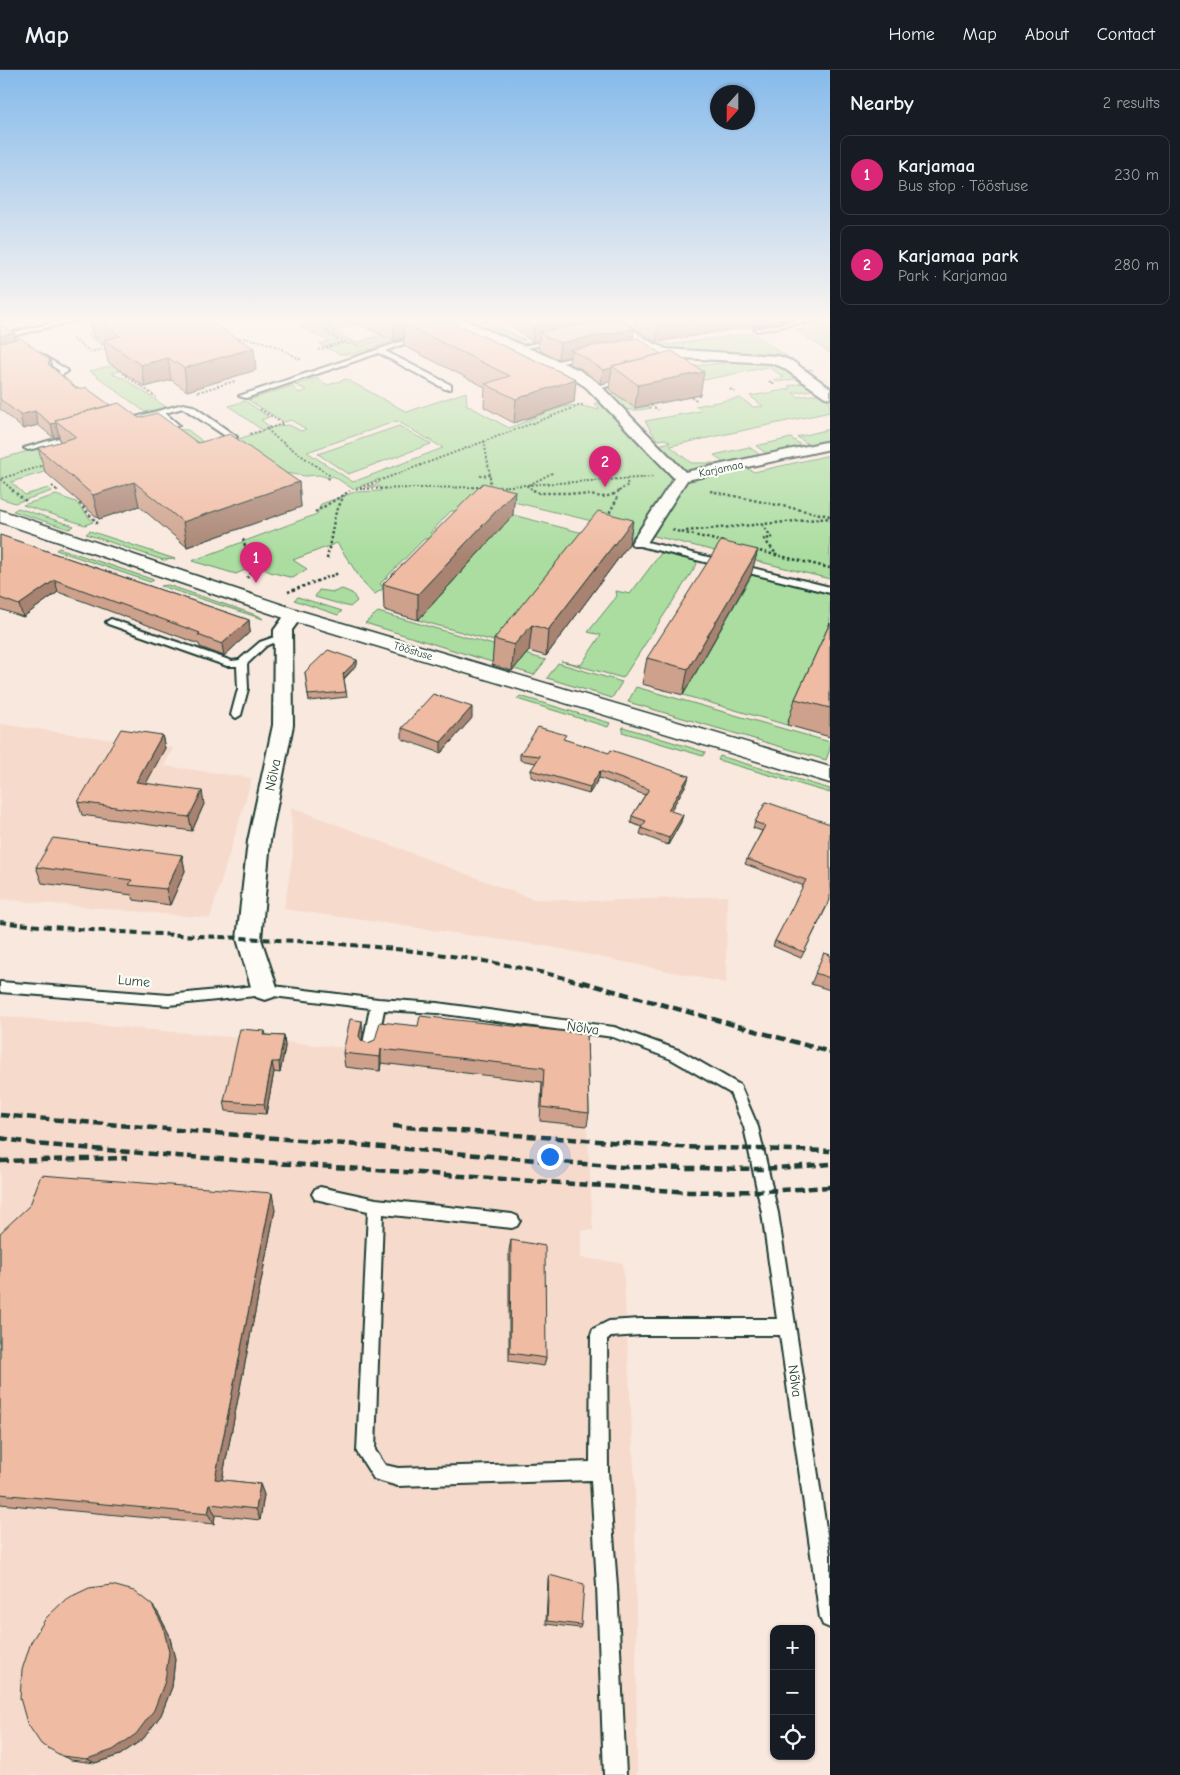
<!DOCTYPE html>
<html lang="en">
<head>
<meta charset="utf-8">
<style>
	:root { --surface:#171b24; --page:#20242c; --text:#f1f3f6; --muted:#9ea1a6; --line:#363941; --accent:#db2777 }
	body { margin:0; font-family:"Comic Neue",sans-serif; background:var(--page); color:var(--text) }
	.controls { position:absolute; right:15px; bottom:15px; display:grid; overflow:hidden; border-radius:10px; box-shadow:0 1px 4px #0004 }
	.controls button { width:45px; height:45px; display:grid; place-items:center; padding:0; border:0; border-bottom:1px solid var(--line); background:var(--surface); color:var(--text); font:25px sans-serif }
	.compass { position:absolute; left:710px; top:15px; width:45px; height:45px; border-radius:50%; background:var(--surface); box-shadow:0 1px 4px #0004; rotate:201deg }
	.you { position:absolute; left:549px; top:1086px; width:18px; height:18px; margin:-12px; border:4px solid #fff; border-radius:50%; background:#1a73e8; box-shadow:0 0 0 8px #1a73e833 }
	.badge { display:grid; place-items:center; width:32px; height:32px; border-radius:50%; background:var(--accent); color:#fff; font-size:16px; font-weight:700 }
	.pin { position:absolute; translate:-50% -41px; filter:drop-shadow(0 1px 2px #0008) }
	.pin::after { content:''; position:absolute; top:26px; width:18px; height:15px; background:inherit; clip-path:polygon(0 0,100% 0,50% 100%) }
	.list { margin:0; padding:0; list-style:none }
	h2 { display:flex; justify-content:space-between; align-items:center; height:65px; margin:0; padding:0 20px; font-size:21px }
	h2 small { font-size:16px; font-weight:400; color:var(--muted) }
	.list li { display:grid; grid-template-columns:32px 1fr auto; gap:15px; align-items:center; box-sizing:border-box; height:80px; margin:0 10px 10px; padding:0 10px; border:1px solid var(--line); border-radius:10px }
	.list b { display:block; font-size:19px; white-space:nowrap }
	.list p { margin:0; font-size:16px; white-space:nowrap; color:var(--muted) }
	.list em { font-size:16px; font-style:normal; color:var(--muted) }
	.icon { flex:none; width:28px; height:28px; fill:none; stroke:currentColor; stroke-width:2; stroke-linecap:round; stroke-linejoin:round }
	.map { position:relative; flex:none; width:830px; height:1705px; overflow:hidden }
	header { display:flex; align-items:center; gap:30px; box-sizing:border-box; height:70px; padding:0 25px; background:var(--surface); border-bottom:1px solid var(--line) }
	header strong { font-size:24px }
	nav { display:flex; gap:28px; margin-inline-start:auto; font-size:18px }
	main { display:flex }
	aside { flex:1; background:var(--surface) }
	.map>svg:first-child { display:block }
	.built { fill:#f6dacc }
	.green { fill:#aadd9f; stroke:#648d6a; fill-rule:evenodd }
	.lines { fill:none; stroke-linecap:round; stroke-linejoin:round }
	.lane-casing { stroke:#1f3d34; stroke-width:4 }
	.street-casing { stroke:#1f3d34; stroke-width:4 }
	.secondary-casing { stroke:#1f3d34; stroke-width:3 }
	.path-far1 { stroke:#1f3d34; stroke-width:2; stroke-dasharray:2 2; stroke-linecap:butt }
	.path { stroke:#1f3d34; stroke-width:2.5; stroke-dasharray:2.5 2.5; stroke-linecap:butt }
	.lane { fill:#fdfcf7; fill-rule:evenodd }
	.street { fill:#fdfcf7; fill-rule:evenodd }
	.secondary { fill:#fdfcf7; fill-rule:evenodd }
	.rail-far1 { stroke:#1f3d34; stroke-width:4; stroke-dasharray:7 4; stroke-linecap:butt }
	.rail { stroke:#1f3d34; stroke-width:4.5; stroke-dasharray:9 4.5; stroke-linecap:butt }
	.wall { fill:#cea18c; stroke:#1f3d34 }
	.shaded-wall { fill:#a88372; stroke:#1f3d34 }
	.building { fill:#f0bba3; stroke:#1f3d34 }
	.labels { text-anchor:middle; dominant-baseline:central; stroke-width:4.5; stroke-linejoin:round; paint-order:stroke }
	.far-street-label { font-size:11px; fill:#1f3d34; stroke:#fdfcf7 }
	.street-label { font-size:14px; fill:#1f3d34; stroke:#fdfcf7 }
</style>
</head>
<body>
<header>
<strong>Map</strong>
<nav><a>Home</a><a>Map</a><a>About</a><a>Contact</a></nav>
</header>
<main>
<div class="map">
<svg width="830" height="1705" viewBox="0 0 830 1705">
	<rect width="100%" height="100%" fill="#f9e8de"/>
	<filter id="ink" filterUnits="userSpaceOnUse"><feTurbulence type="fractalNoise" baseFrequency=".02" numOctaves="2"/><feDisplacementMap in="SourceGraphic" scale="10" xChannelSelector="R" yChannelSelector="G"/><feConvolveMatrix kernelMatrix="1 2 1 2 8 2 1 2 1" color-interpolation-filters="sRGB"/></filter>
	<g filter="url(#ink)">
		<path class="built" d="M0,654L173,678L164,696L252,708L210,848L0,829Z
			M291,737L532,829L599,831L727,826L726,913L547,876L284,839L293,784Z
			M0,946L348,978L351,963L585,978L587,1056L593,1160H581V1188L623,1193L635,1416L637,1705H0Z"/>
		<path class="green" d="M321,249H332L324,263L341,272L325,277L320,274L329,271L300,257L322,250Z
			M336,249H347L356,254L333,261L356,273L400,259L404,260L356,275L328,262Z
			M467,249H482L525,270C503,273 484,260 465,251Z
			M830,251V283L796,260L806,259L801,255Z
			M654,252L650,261L669,275L752,263L805,299L813,300H800L790,292L658,279L630,260L629,257Z
			M435,253L442,256L352,284H339L327,278L343,273L361,276Z
			M151,286L144,295L112,303L119,307H122L166,337L145,342L90,301Z
			M756,289L774,291L801,308L778,312L773,310L784,307L768,297L620,327L635,338L647,336L651,338C640,340 630,342 620,337L612,325L687,297Z
			M316,308L328,315L346,309L407,342L466,322L467,335L509,358C525,352 554,338 569,336C580,334 589,338 600,340L594,334L601,330L669,402H666L673,409H697L747,398L754,402L830,385V509L638,462L630,468L587,458L592,451L489,426L465,441H451L430,463L436,468L424,469L380,514L384,518L375,524L364,514L337,473L293,490L307,499L293,508L270,502L256,495L236,504L192,491L317,444L321,434L355,422L381,421L380,417H367L379,413V409L353,419L333,406L329,408L319,405L305,406L278,402L221,375L277,356L289,355L301,361L306,359L291,350L284,352L248,330L292,316L299,323L307,320L295,315ZM397,351L443,378L353,412L307,382Z
			M808,312L818,319L793,323L798,327L824,323L830,328V342L670,376L691,393H716L720,396C683,404 681,403 655,376L670,372L665,369L657,370L645,351L700,341L695,336L740,328L753,337L763,336L750,326L791,319L788,316Z
			M245,331L269,347L261,350L270,357L262,360L229,336Z
			M151,346L170,359L188,360L201,370V372L198,375L161,367L11,412L25,425L48,418L52,421L15,433L0,428V389Z
			M399,356L431,374L348,404L318,384Z
			M830,359V371L811,376L797,367Z
			M791,368L804,377L769,385L756,376Z
			M749,377L763,387L726,395L714,385Z
			M56,425L76,432L93,452L85,455L23,435Z
			M18,438L74,456L69,459L13,441Z
			M513,445L595,466L508,575L418,550Z
			M90,461L175,489L163,490L86,464Z
			M59,478L154,510L150,512L56,480Z
			M661,483L696,491L697,494L623,608L561,591L581,595L601,565L588,562L617,526L616,521L630,524Z
			M752,505L830,524V560L787,655L683,625Z
			M168,515L259,546L263,549L161,516Z
			M342,519L352,523L357,531L350,537L315,527L319,520L334,522Z
			M298,527L342,541L338,545L294,530Z
			M378,542L546,590L534,605L365,553Z
			M558,593L622,612L612,628L547,608Z
			M636,617L830,672V679L826,690L628,632Z
			M520,626L610,653L608,657L517,629Z
			M623,657L705,682L703,686L622,662Z
			M720,686L830,719V723L718,690Z"/>
		<g class="lines">
			<g class="lane-casing">
				<path id="lane" d="M71,249H82L0,269V265Z
					M808,249H823L757,261L754,259Z
					M418,266L423,267L385,281L451,315V319H445L379,283L246,328L239,326Z
					M556,269L558,270V272L516,280L513,278Z
					M35,283H39L67,300V302L60,306L65,311V313H61L52,305L60,301L35,285Z
					M585,285L588,287L587,288L551,295L548,293Z
					M626,307L628,308V310L596,320L592,318Z
					M183,334L193,336L237,367L230,369L183,338L165,343L179,355L175,357L159,345L122,354L118,352Z
					M76,363L80,365L79,367L28,380L24,378Z
					M639,470L830,517V523L636,475L635,473Z
					M111,549L232,591L239,590L260,572L283,564L288,567L266,576L247,594L248,619L241,645L236,648L231,645L238,619L237,596H227L108,554L106,552Z
					M0,912L169,925L265,915L378,929L437,933L614,957L681,981L740,1015L758,1057L778,1143L830,1484V1558L823,1555L820,1548L780,1265H640L611,1267L607,1269L608,1401L617,1516L626,1705H604L597,1516L591,1410L398,1416L374,1409L357,1382L368,1141L315,1129L312,1124L315,1119L320,1117L376,1129L512,1144L517,1146L520,1151L517,1156L512,1158L383,1144L375,1380L385,1395L398,1398L590,1392L591,1265L593,1259L609,1251L640,1249H777L762,1143L744,1057L730,1023L671,989L613,967L437,943L384,940L376,979L374,983L369,985L364,983L362,979L370,938L265,925L169,935L0,922Z"/>
			</g>
			<g class="street-casing">
				<path id="street" d="M449,249H462L579,300L596,311L685,402L830,371V379L687,410L645,476H633L631,473L674,408L586,317L569,306L456,257Z
					M604,249H618L647,270L666,279L778,286L792,291L830,318V328L825,327L782,297L771,293L665,287C646,282 616,265 604,249Z
					M294,540L300,541L303,545L292,560L293,655L270,771L261,869L278,920L274,927L265,930L256,927L252,920L237,869L248,771L273,655L274,560L288,541Z"/>
			</g>
			<g class="secondary-casing">
				<path id="secondary" d="M0,440L301,541L830,697V713L287,549L0,452Z"/>
			</g>
			<path class="path-far1" d="M334,249L326,263L349,274
				M235,268C260,268 280,277 301,290
				M73,269L91,282L107,278L89,265
				M318,280L344,272
				M126,301L123,302L125,305L156,327
				M769,311L775,315
				M730,319L736,323
				M198,322L235,311
				M691,327L698,331
				M651,335L658,340
				M260,339L282,353
				M267,359L275,367L329,405L328,411
				M250,364L283,354
				M484,371L490,405V419
				M480,406L490,405
				M52,416L58,421
				M482,417L357,419L584,334
				M495,417L654,407
				M14,421L0,409L45,395
				M535,421L527,416L554,402
				M619,421L628,415L626,409"/>
			<path class="path" d="M12,420L27,432
				M56,420L58,421
				M533,420L539,423H569L605,427L614,424
				M710,421L830,446
				M79,429L78,432L99,455
				M315,442L350,421
				M607,447L617,429L614,424L621,420
				M762,454L772,468L764,469L777,485
				M672,460L724,472
				M686,461L830,448
				M243,469L252,501L247,508
				M755,480L830,498
				M327,489L335,445L344,425
				M288,522L339,503"/>
			<use href="#lane" class="lane"/>
			<use href="#street" class="street"/>
			<use href="#secondary" class="secondary"/>
			<path class="rail-far1" d="M0,852C195,874 396,860 587,914"/>
			<path class="rail" d="M582,912L830,982
				M0,1045L621,1097L762,1099L830,1094
				M393,1056L679,1077L830,1081
				M0,1068L35,1074L177,1086L689,1122L765,1121L830,1117
				M0,1091L127,1088"/>
		</g>
		<path class="wall" d="M89,249H205L256,300L187,321L171,310L145,317L108,292L104,273L92,264Z
			M348,249H445L576,309L574,332L514,353L484,337L485,317L404,276V268L394,271Z
			M502,249H626H621L634,259L633,269L700,325L635,338L609,319L610,311L601,314L580,298L569,294L570,287L558,289L544,283L538,278L539,271L532,272L507,251Z
			M635,249H797L656,272L634,258Z
			M0,257L15,270L50,290L52,297L76,318L110,335L198,373L299,412L301,437L187,477L139,436L99,449L45,402L38,378L60,372L59,366L54,368L38,355L23,359L0,339Z
			M513,445L418,550L384,540L383,514Z
			M633,450L629,474L546,586L529,581L512,601L492,595L494,569Z
			M0,465L249,550L250,562L224,586L200,577L199,574L58,522L23,547L0,539Z
			M751,505L683,625L642,614L647,588Z
			M830,553V667L787,655L795,629Z
			M357,590V595L344,609L347,627L309,631L305,602Z
			M472,648L441,683L402,669V658Z
			M162,665L165,678L146,713L204,734L192,761L82,745L78,732Z
			M565,670L687,713L670,741L681,752L668,775L640,764L642,757L631,753L632,746L645,725L599,708L589,724L531,707V700L536,693L520,690V684Z
			M766,732L830,830L801,888L773,876L775,871L804,816L745,794L747,789L762,761L753,758L755,752Z
			M182,785L185,801L170,835L134,830L132,825L42,813L36,797Z
			M824,883L830,885V920L811,914Z
			M418,956L587,964L589,1043L587,1056L540,1051L542,1012L381,993L380,1001L345,997L343,983L363,965L362,970L368,973Z
			M265,961L266,965L284,966L285,977L280,1003L274,1002L266,1044L226,1041L224,1031Z
			M275,1140L222,1410L260,1414L264,1425L260,1450L215,1445L214,1454L0,1434V1163Z
			M511,1170L546,1288L544,1296L509,1291V1180Z
			M549,1505L581,1555L580,1558L546,1554L548,1508Z
			M152,1535L158,1543L169,1564L175,1589L172,1617L161,1645L143,1669L120,1685L95,1693L71,1690L62,1686Z"/>
		<path class="shaded-wall" d="M0,249H15L0,252Z
			M407,249H425L404,254V268L394,271V253Z
			M575,249H603L602,259L540,262L539,271L532,272L533,257Z
			M704,249H797L656,272L658,256Z
			M634,259L632,274L570,280V287L558,289L560,273Z
			M14,263L17,275L0,279V266Z
			M254,278L256,300L187,321L184,298Z
			M168,288L171,310L145,317L141,295Z
			M50,290L53,302L48,294Z
			M612,298L610,311L601,314L603,300Z
			M704,302L700,325L635,338L638,315Z
			M576,309L574,332L514,353L516,329Z
			M35,341L38,355L23,359L20,345Z
			M56,353L59,366L54,368L51,354Z
			M134,412L139,436L99,449L93,425Z
			M299,412L301,437L187,477L183,452Z
			M515,421L513,445L418,550V524Z
			M633,450L629,474L546,586L548,560Z
			M758,480L751,505L683,625L688,599Z
			M55,510L58,522L23,547L19,535Z
			M249,550L250,562L224,586L222,574Z
			M532,555L529,581L512,601L514,575Z
			M357,590V595L343,609V604Z
			M472,637V648L441,683V672Z
			M162,665L165,678L140,725L136,712Z
			M600,701L599,708L589,724L590,717Z
			M689,706L687,713L667,747L668,740Z
			M202,721L204,734L192,761L189,747Z
			M683,745L681,752L668,775L669,768Z
			M182,785L185,801L170,835L166,819Z
			M362,951L363,965L360,980L359,966Z
			M284,966L285,977L280,1003L279,992Z
			M381,979V993L380,1001V987Z
			M272,992L274,1002L266,1044L264,1034Z
			M272,1123L275,1140L220,1420L215,1409Z
			M260,1414L264,1425L260,1450L256,1439Z
			M210,1434L215,1445L214,1454L208,1444Z
			M152,1535L158,1543L169,1564L175,1589L172,1617L161,1645L143,1669L120,1685L95,1693L87,1689Z"/>
		<path class="building" d="M97,249H205L254,278L184,298L168,288L141,295L104,270L120,266Z
			M385,249H407L394,253Z
			M421,249H445L576,309L516,329L485,314L510,306L404,254Z
			M524,249H575L533,257Z
			M607,249H621L634,259L560,273L546,267L540,262L606,250Z
			M646,249H704L658,256Z
			M5,256L14,263L0,266V257Z
			M21,268L50,290L48,294L76,318L83,319L85,317L110,335L55,350L56,353L51,354L35,341L20,345L0,329V273Z
			M638,268L661,284L612,296V298L603,300L581,285L570,280Z
			M672,281L704,302L638,315L612,296Z
			M119,333L139,348L157,343L198,373L230,364L299,412L183,452L134,412L93,425L38,378L76,367L55,350Z
			M483,413L515,421L418,524L383,514Z
			M598,441L633,450L548,560L532,555L514,575L494,569Z
			M0,465L249,550L222,574L198,565L200,563L55,510L19,535L0,528Z
			M721,471L758,480L688,599L647,588Z
			M830,553V638L795,629Z
			M328,580L357,590L343,604L346,622L308,625L305,602Z
			M433,624L472,637L441,672L402,658Z
			M538,657L566,665L563,669L609,683L611,680L689,706L668,740L683,745L669,768L641,758L646,751L632,746L649,719L600,701L590,717L531,700L540,686L520,684Z
			M121,659L162,665L136,712L202,721L189,747L78,732Z
			M766,732L830,754V829L804,882L775,871L806,810L747,789L765,756L755,752Z
			M53,768L182,785L166,819L129,815L132,810L36,797Z
			M824,883L830,885V908L815,903Z
			M420,946L587,964L589,1043L542,1037L544,998L381,979L380,987L343,983L350,949L362,951L359,966L362,971L368,973L375,970L380,952L418,956Z
			M240,959L265,961L264,965L284,966L279,992H272L264,1034L224,1031Z
			M41,1105L272,1123L215,1409L260,1414L256,1439L210,1434L208,1444L0,1424V1163L30,1135Z
			M511,1170L545,1176L546,1288L510,1283Z
			M549,1505L584,1514L581,1555L547,1551Z
			M112,1515L134,1521L152,1535L163,1556L169,1582L165,1611L154,1640L136,1664L113,1680L87,1689L62,1686L41,1674L27,1653L20,1628L22,1600L31,1572L46,1548L66,1529L89,1518Z"/>
	</g>
	<linearGradient id="sky" x2="0" y2="1"><stop stop-color="#86baeb"/><stop offset="0.51" stop-color="#fcf5f0"/><stop offset="1" stop-color="#fcf5f0" stop-opacity="0"/></linearGradient>
	<rect width="830" height="488" fill="url(#sky)"/>
	<g class="labels">
		<g class="far-street-label">
			<text transform="translate(721 399) rotate(-12)">Karjamaa</text>
			<text transform="translate(413 581) rotate(17)">Tööstuse</text>
		</g>
		<g class="street-label">
			<text transform="translate(273 705) rotate(-78)">Nõlva</text>
			<text transform="translate(134 911) rotate(5)">Lume</text>
			<text transform="translate(583 958) rotate(8)">Nõlva</text>
			<text transform="translate(795 1311) rotate(82)">Nõlva</text>
		</g>
	</g>
</svg>
<div class="controls">
<button>+</button>
<button>−</button>
<button><svg class="icon" aria-label="locate" viewBox="0 0 24 24"><circle cx="12" cy="12" r="6"/><path d="M12 2v4M12 18v4M2 12h4M18 12h4"/></svg></button>
</div>
<svg class="compass" viewBox="-18 -18 36 36"><path d="M0-13l5 13h-10z" fill="#e53935"/><path d="M0 13l5-13h-10z" fill="#9ea1a6"/></svg>
<div class="you"></div>
<div class="pin badge" style="left:256px;top:513px">1</div>
<div class="pin badge" style="left:605px;top:417px">2</div>
</div>
<aside>
<h2>Nearby<small>2 results</small></h2>
<ul class="list">
<li><span class="badge">1</span><div><b>Karjamaa</b><p>Bus stop · Tööstuse</p></div><em>230 m</em></li>
<li><span class="badge">2</span><div><b>Karjamaa park</b><p>Park · Karjamaa</p></div><em>280 m</em></li>
</ul>
</aside>
</main>
</body>
</html>
